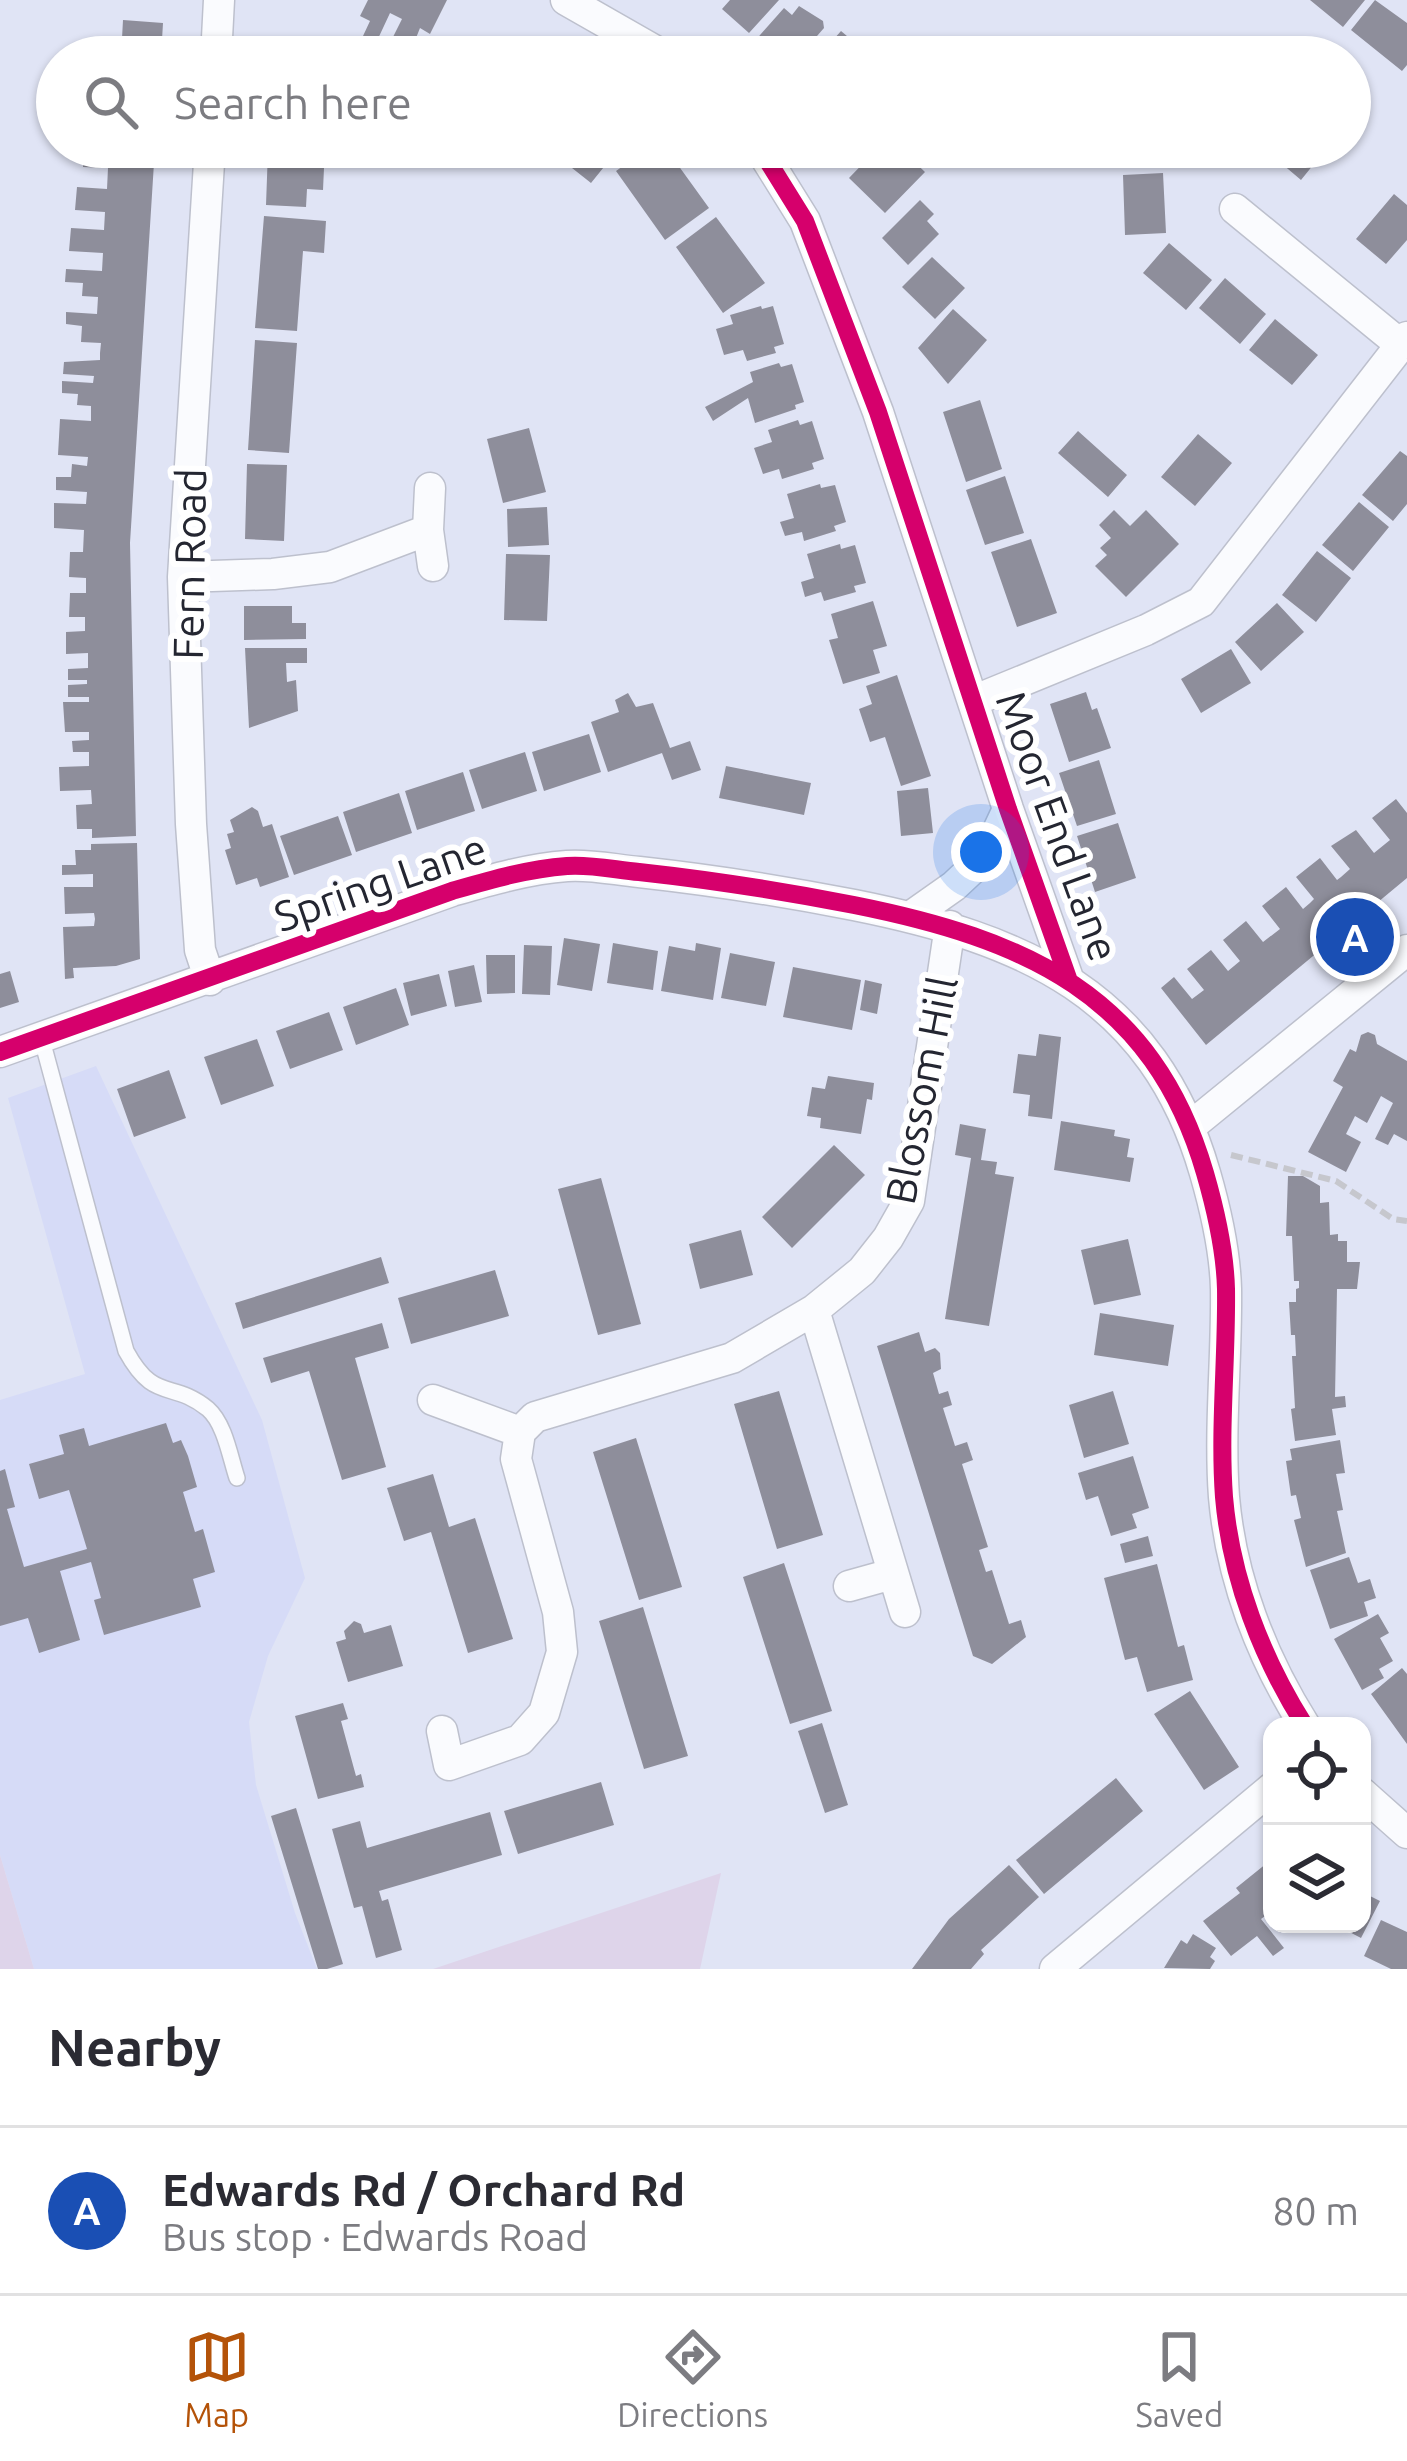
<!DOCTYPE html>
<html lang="en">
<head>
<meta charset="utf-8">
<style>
	:root { --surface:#fff; --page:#f2f2f3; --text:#2b2b33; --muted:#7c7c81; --line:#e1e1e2; --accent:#b45309 }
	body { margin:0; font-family:Ubuntu,sans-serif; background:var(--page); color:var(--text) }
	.controls { position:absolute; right:36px; bottom:36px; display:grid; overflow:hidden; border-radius:24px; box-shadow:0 3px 9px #0004 }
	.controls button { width:108px; height:108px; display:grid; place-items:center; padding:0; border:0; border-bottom:3px solid var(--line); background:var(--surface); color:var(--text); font:60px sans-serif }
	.you { position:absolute; left:981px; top:852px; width:42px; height:42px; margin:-30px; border:9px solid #fff; border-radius:50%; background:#1a73e8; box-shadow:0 0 0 18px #1a73e833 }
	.badge { display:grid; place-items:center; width:78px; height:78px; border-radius:50%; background:var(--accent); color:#fff; font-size:39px; font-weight:700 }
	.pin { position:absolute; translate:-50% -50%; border:6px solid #fff; box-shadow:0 3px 12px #0006 }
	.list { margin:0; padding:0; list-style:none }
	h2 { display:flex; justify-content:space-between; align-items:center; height:156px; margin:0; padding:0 48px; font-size:51px }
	h2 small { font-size:39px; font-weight:400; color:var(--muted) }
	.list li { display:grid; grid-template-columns:78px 1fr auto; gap:36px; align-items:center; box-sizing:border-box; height:168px; padding:0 48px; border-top:3px solid var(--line) }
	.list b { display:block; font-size:45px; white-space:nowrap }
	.list p { margin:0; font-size:39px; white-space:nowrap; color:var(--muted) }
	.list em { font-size:39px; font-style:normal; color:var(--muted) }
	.icon { flex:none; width:66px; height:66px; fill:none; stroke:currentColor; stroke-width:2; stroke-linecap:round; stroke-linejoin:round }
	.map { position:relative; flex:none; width:1407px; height:1969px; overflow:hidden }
	.search { position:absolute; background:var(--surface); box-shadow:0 3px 9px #0004; left:36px; right:36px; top:36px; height:132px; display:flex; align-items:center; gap:30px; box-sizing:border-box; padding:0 42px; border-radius:66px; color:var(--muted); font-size:45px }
	.sheet { height:324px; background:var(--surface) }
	nav { display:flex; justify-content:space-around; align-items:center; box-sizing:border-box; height:168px; border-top:3px solid var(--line); background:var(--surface); font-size:33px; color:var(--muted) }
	nav a { display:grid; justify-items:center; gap:6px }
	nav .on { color:var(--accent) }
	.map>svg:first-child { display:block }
	.built { fill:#d6dbf7 }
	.green { fill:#ded4ea }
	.building { fill:#8e8e9b }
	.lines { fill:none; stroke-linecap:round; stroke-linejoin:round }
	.service-casing { stroke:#bdc0cd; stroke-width:18 }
	.minor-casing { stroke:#bdc0cd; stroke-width:33 }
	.path { stroke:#c6c7cd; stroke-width:6; stroke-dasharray:12 6; stroke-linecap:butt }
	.service { stroke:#fafbfe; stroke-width:15 }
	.minor { stroke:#fafbfe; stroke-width:30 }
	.cycleway-casing { stroke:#fff; stroke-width:26 }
	.cycleway { stroke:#d6006c; stroke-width:18 }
	.labels { text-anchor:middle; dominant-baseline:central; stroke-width:12; stroke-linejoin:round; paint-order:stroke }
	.street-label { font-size:42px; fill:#242631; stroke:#fff }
</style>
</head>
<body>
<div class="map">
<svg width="1407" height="1969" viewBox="0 0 1407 1969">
	<rect width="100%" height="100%" fill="#e0e4f5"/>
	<path class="built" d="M96,1066L262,1420L305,1578L268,1656L249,1722L256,1785L295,1913L317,1969H34L0,1855V1400L85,1374L8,1098Z"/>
	<path class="green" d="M0,1855L34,1969H0Z
		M721,1873L700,1969H433Z"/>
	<path class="building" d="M368,0H447L430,34L420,28L414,43L406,40L398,57H383L402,19L390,13L376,43L363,36L370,21L360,16Z
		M730,0H779L749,33L722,9Z
		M1310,0H1365L1343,27Z
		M1375,0L1407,23V65L1402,71L1351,30Z
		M799,6L823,21L824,28L817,36L823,41L808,57H769L753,43L784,8L792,15Z
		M123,20L163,23L161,57H121Z
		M841,31L872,57H818Z
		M84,147H155L130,543L136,836L92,838V829H77L76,805L92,804L91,790L60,791L59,767L89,766V752H73L72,741L89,740V732H65L63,702H89V697H68V685L87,684V680H68V669L88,668V653L66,654V632L85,631V617H69L70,593H86V578L69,577L70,552H83L84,530L54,528V503L86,504L87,492L56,490V477H71L72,464L87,466L88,457L58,455L60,419L91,421V406L77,405L78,394L62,393V381L93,383L94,376L63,374L64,362L100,360V353L101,343L81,342L82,326L66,324V312L97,314L98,297L82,296L83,283L65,282L66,269L102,271L103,253L69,251L71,228L104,230L105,212L75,210L77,187L107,189L108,168L83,167Z
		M531,147H620L591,183L548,149L542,156Z
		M650,147H665L709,208L665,240L616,171Z
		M1262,147H1324L1326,149L1301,180Z
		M878,148L889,159L900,148L925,172L885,213L849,178Z
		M268,150L309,151L308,168H324L323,190L307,189L306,207L266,205Z
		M1163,173L1166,233L1125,235L1123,175Z
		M1394,194L1407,205V240L1386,264L1356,239Z
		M920,200L934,214L927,221L939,234L908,265L882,238Z
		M264,216L326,221L324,253L303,251L297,331L255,328Z
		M716,217L765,283L723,313L676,247Z
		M1169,243L1212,280L1186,310L1143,273Z
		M932,257L965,288L935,319L902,287Z
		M1225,278L1266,314L1240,344L1199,308Z
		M761,306L762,309L773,306L784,344L774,347L776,353L747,361L743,350L724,355L716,329L733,324L730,315Z
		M953,309L987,340L948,384L918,348Z
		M1275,319L1318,355L1292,385L1249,350Z
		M255,340L297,343L289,453L248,450Z
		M779,363L781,367L792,364L804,402L795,405L796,409L755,423L748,398L713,421L705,407L753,382L750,372Z
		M980,400L1002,469L966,482L943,412Z
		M798,420L800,425L812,421L824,459L812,463L814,469L782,479L779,469L763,474L754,448L772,442L768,430Z
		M529,428L546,492L503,503L487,439Z
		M1078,431L1127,475L1108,497L1058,453Z
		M1198,434L1232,463L1195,506L1161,477Z
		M1400,451L1407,456V504L1393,521L1362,495Z
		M247,464L287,465L284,541L245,539Z
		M1005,476L1024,533L985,545L966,490Z
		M820,484L821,488L835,485L846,522L834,526L836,531L804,541L802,532L785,536L780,522L794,518L787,494Z
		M1359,502L1389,527L1353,571L1322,545Z
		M547,507L549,545L508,547L507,509Z
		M1114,510L1130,526L1146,510L1179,544L1126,597L1095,566L1107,555L1100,548L1111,538L1099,525Z
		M1031,539L1057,613L1017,627L991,552Z
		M840,544L841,549L855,545L866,583L854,586L856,592L824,601L821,592L805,597L801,582L814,578L807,554Z
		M1317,551L1351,578L1316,622L1282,595Z
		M506,554L550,555L547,621L504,620Z
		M873,601L887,646L873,650L880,673L843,684L829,640L838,638L831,614Z
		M1277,603L1304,632L1261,671L1235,642Z
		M244,606H292V623H306V639L244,640Z
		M245,648H307V663H286L287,682L296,680L298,711L249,728Z
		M1231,649L1251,683L1201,713L1181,679Z
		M897,675L931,776L901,786L885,737L870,742L859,709L872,704L866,686Z
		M1086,692L1092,710L1097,708L1111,748L1069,762L1050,704Z
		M628,693L636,707L653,703L670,748L690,741L701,770L672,780L662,753L608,772L591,722L619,712L615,700Z
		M589,734L601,772L544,791L532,752Z
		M525,752L537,791L482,809L469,770Z
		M1099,760L1116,814L1077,826L1059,773Z
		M726,766L811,783L804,815L719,798Z
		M463,772L475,811L417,830L405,791Z
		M928,788L933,833L901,836L897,791Z
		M399,793L412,833L356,852L343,812Z
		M1396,799L1407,813V878L1206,1045L1161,988L1174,977L1192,999L1204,990L1187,969L1211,950L1228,971L1240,961L1223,940L1246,921L1263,942L1280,929L1262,906L1286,887L1303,909L1310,903L1314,899L1296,877L1320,858L1337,880L1341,877L1350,869L1331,846L1356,830L1374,853L1390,840L1372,818Z
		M252,807L258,811L263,827L272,824L289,877L260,887L257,878L236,885L225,850L231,848L227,834L234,832L230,820Z
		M338,816L352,855L294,875L280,836Z
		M1118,823L1136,878L1095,892L1077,836Z
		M137,843L140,959L116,966L73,968L74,978L65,979L63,927L94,926L95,919L94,913L65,914L64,887H93V874L62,875V865H76L75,850H91V844Z
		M564,938L600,944L592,991L557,985Z
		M613,943L658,951L653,990L607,983Z
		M696,943L721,948L713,1000L661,991L669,946L695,951Z
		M524,945L552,946L550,995L522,994Z
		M730,953L775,962L766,1006L721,998Z
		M486,955H515V993L487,994Z
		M474,965L482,1002L455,1007L448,971Z
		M793,967L861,980L852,1030L783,1017Z
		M10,971L19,1002L0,1008V974Z
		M439,974L447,1006L411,1016L403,983Z
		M865,980L882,984L877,1014L860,1010Z
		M396,988L409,1025L356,1045L343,1007Z
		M329,1012L343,1050L290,1069L276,1031Z
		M1368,1032L1375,1035L1377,1044L1407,1061V1141L1394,1134L1388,1145L1375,1139L1393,1103L1381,1096L1367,1123L1355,1116L1346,1134L1361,1142L1346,1172L1308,1152L1343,1087L1333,1081L1350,1049L1356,1052L1361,1035Z
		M1039,1034L1061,1037L1052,1119L1028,1116L1030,1095L1013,1093L1018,1054L1036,1056Z
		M257,1039L274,1086L221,1105L204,1057Z
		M169,1070L186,1118L134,1137L117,1089Z
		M828,1076L874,1083L872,1100L867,1099L861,1134L820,1128L821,1118L807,1116L812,1087L825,1089Z
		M1061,1121L1115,1130L1114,1136L1130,1139L1127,1157L1134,1158L1130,1182L1054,1170Z
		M960,1124L986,1129L981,1160L997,1162L995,1174L1014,1177L989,1326L945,1319L971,1158L955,1155Z
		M834,1145L865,1175L792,1248L762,1217Z
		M1288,1176H1303L1320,1186V1203L1329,1202L1330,1235L1338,1234V1241H1347V1262H1360L1357,1289H1337L1335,1397L1345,1396L1346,1407L1332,1409L1336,1435L1295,1441L1291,1409L1295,1408L1292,1356H1296L1295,1335H1291L1289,1302H1296V1289L1299,1288V1281H1294L1292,1236H1286Z
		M601,1178L641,1324L598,1335L558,1189Z
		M741,1230L753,1275L700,1289L689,1244Z
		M1128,1239L1141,1295L1094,1305L1081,1250Z
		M381,1257L389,1283L243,1329L235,1303Z
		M495,1270L509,1316L411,1344L398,1298Z
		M1100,1313L1174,1325L1168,1366L1094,1355Z
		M382,1323L389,1348L355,1358L386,1467L342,1480L309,1371L271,1383L263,1358Z
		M919,1332L925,1352L935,1348L940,1353L941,1369L933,1373L939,1394L948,1391L952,1405L943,1408L955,1446L967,1442L973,1460L962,1464L988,1547L979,1550L986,1572L992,1570L1009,1624L1021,1620L1026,1637L992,1664L973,1656L877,1346Z
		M779,1391L823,1535L777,1549L734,1404Z
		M1113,1391L1129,1444L1084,1458L1069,1405Z
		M166,1423L173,1443L181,1440L188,1456L197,1487L183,1492L195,1532L203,1529L215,1572L193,1579L201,1607L104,1635L94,1600L101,1598L91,1562L60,1571L80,1640L39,1653L28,1618L0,1626V1471L5,1469L15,1507L7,1509L24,1567L87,1549L69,1490L39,1499L29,1464L64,1454L59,1435L84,1428L89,1446Z
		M636,1438L682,1587L639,1600L593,1452Z
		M1340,1440L1345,1473L1336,1474L1343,1510L1337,1511L1346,1553L1306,1567L1294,1520L1301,1518L1296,1495L1291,1496L1286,1461L1292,1460L1290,1449Z
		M1133,1456L1149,1508L1132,1514L1137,1528L1111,1536L1098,1496L1086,1500L1078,1473Z
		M433,1474L449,1527L475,1518L513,1639L468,1653L431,1532L404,1541L387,1488Z
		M1148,1536L1153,1556L1125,1563L1120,1544Z
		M1349,1557L1358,1583L1370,1579L1376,1598L1364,1602L1368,1616L1330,1629L1310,1570Z
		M784,1563L832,1711L790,1724L743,1577Z
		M1157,1564L1178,1647L1184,1645L1193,1680L1147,1692L1137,1657L1125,1660L1104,1578Z
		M643,1607L688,1756L644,1769L599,1621Z
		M1378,1614L1389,1633L1380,1638L1393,1661L1379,1669L1384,1678L1362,1690L1334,1639Z
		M354,1621L361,1624L364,1633L391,1625L403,1666L348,1682L336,1642L346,1639L344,1631Z
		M1402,1668L1407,1674V1744L1371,1694Z
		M1190,1691L1239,1767L1204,1790L1154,1714Z
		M343,1703L348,1719L341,1721L356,1776L361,1774L364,1787L318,1799L295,1716Z
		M822,1723L848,1805L825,1813L798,1731Z
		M1116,1778L1143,1811L1044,1894L1016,1860Z
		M601,1782L614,1825L518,1854L504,1811Z
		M296,1808L343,1964L327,1969H318L271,1816Z
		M490,1812L502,1855L379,1891L382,1901L388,1899L402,1950L376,1958L362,1906L354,1908L332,1829L360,1821L367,1848Z
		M1272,1859V1911L1261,1919L1284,1948L1273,1956L1257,1936L1231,1956L1203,1921L1240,1893L1236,1888Z
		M1009,1865L1039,1897L981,1950L984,1954L971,1969H912L949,1919Z
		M1362,1892L1380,1901L1361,1938L1334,1924H1362Z
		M1381,1920L1407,1932V1969H1391L1364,1956Z
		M1193,1934L1216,1948L1210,1957L1215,1961L1210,1969L1164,1968L1181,1940L1187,1944Z"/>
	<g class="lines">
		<g class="service-casing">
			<path id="service" d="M42,1040L126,1351C155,1404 171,1379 208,1409C225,1424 230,1457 237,1478"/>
		</g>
		<g class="minor-casing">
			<path id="minor" d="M566,0L666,57
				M216,57L219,0
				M759,147L805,221L878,412L1008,809L1069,981
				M1235,209L1401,345
				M430,488L428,530L433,566
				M183,577L273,574L330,567L428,530
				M973,701L1146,630L1201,602L1407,337
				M910,917L954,886L986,856L1008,809
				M210,980L200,950L191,824L183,577L210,147
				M0,1052L452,891C490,880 527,869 567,866C590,864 616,870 639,872C712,880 782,891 854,905C1024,939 1153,994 1205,1173C1216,1211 1225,1250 1226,1289C1227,1358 1219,1428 1224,1497C1231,1579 1262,1658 1305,1726
				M1191,1126L1407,950
				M814,1310L905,1612
				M433,1400L520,1432L535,1417L732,1358L814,1310L862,1271L888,1238L909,1201L950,926
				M849,1586L892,1574
				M442,1731L449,1765L520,1740L544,1713L562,1652L558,1612L516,1459L520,1432
				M1362,1793L1407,1833
				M1055,1969L1272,1788"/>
		</g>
		<path class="path" d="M1231,1155L1336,1181L1393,1219L1407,1221"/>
		<use href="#service" class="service"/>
		<use href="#minor" class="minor"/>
		<g class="cycleway-casing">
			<path id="cycleway" d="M759,147L805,221L878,412L1008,809L1069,981
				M0,1052L452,891C490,880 527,869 567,866C590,864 616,870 639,872C712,880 782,891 854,905C1024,939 1153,994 1205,1173C1216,1211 1225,1250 1226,1289C1227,1358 1219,1428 1224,1497C1231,1579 1262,1658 1305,1726"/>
		</g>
		<use href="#cycleway" class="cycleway"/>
	</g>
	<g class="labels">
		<g class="street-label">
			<text transform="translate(189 564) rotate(-89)">Fern Road</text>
			<text transform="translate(1058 826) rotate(70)">Moor End Lane</text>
			<text transform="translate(380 882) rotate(-19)">Spring Lane</text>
			<text transform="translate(921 1090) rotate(-79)">Blossom Hill</text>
		</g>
	</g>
</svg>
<div class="controls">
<button><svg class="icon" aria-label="locate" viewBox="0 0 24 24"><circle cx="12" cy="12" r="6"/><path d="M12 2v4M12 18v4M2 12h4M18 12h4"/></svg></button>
<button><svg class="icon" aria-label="layers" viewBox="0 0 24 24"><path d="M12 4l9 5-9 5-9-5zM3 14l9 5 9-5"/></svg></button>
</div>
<div class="you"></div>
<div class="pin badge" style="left:1355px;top:937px;background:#1a4fb4">A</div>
<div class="search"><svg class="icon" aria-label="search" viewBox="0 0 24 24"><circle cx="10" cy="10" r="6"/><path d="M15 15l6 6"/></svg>Search here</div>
</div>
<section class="sheet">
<h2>Nearby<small></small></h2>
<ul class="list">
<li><span class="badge" style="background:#1a4fb4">A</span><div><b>Edwards Rd / Orchard Rd</b><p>Bus stop · Edwards Road</p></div><em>80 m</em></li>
</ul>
</section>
<nav>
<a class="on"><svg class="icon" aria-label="map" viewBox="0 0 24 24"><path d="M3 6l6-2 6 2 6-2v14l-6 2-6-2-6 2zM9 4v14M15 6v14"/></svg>Map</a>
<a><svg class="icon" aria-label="directions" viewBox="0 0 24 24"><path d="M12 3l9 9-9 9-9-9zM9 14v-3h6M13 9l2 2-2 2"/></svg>Directions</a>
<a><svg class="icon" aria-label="saved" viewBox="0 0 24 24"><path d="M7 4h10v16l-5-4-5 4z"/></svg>Saved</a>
</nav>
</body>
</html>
